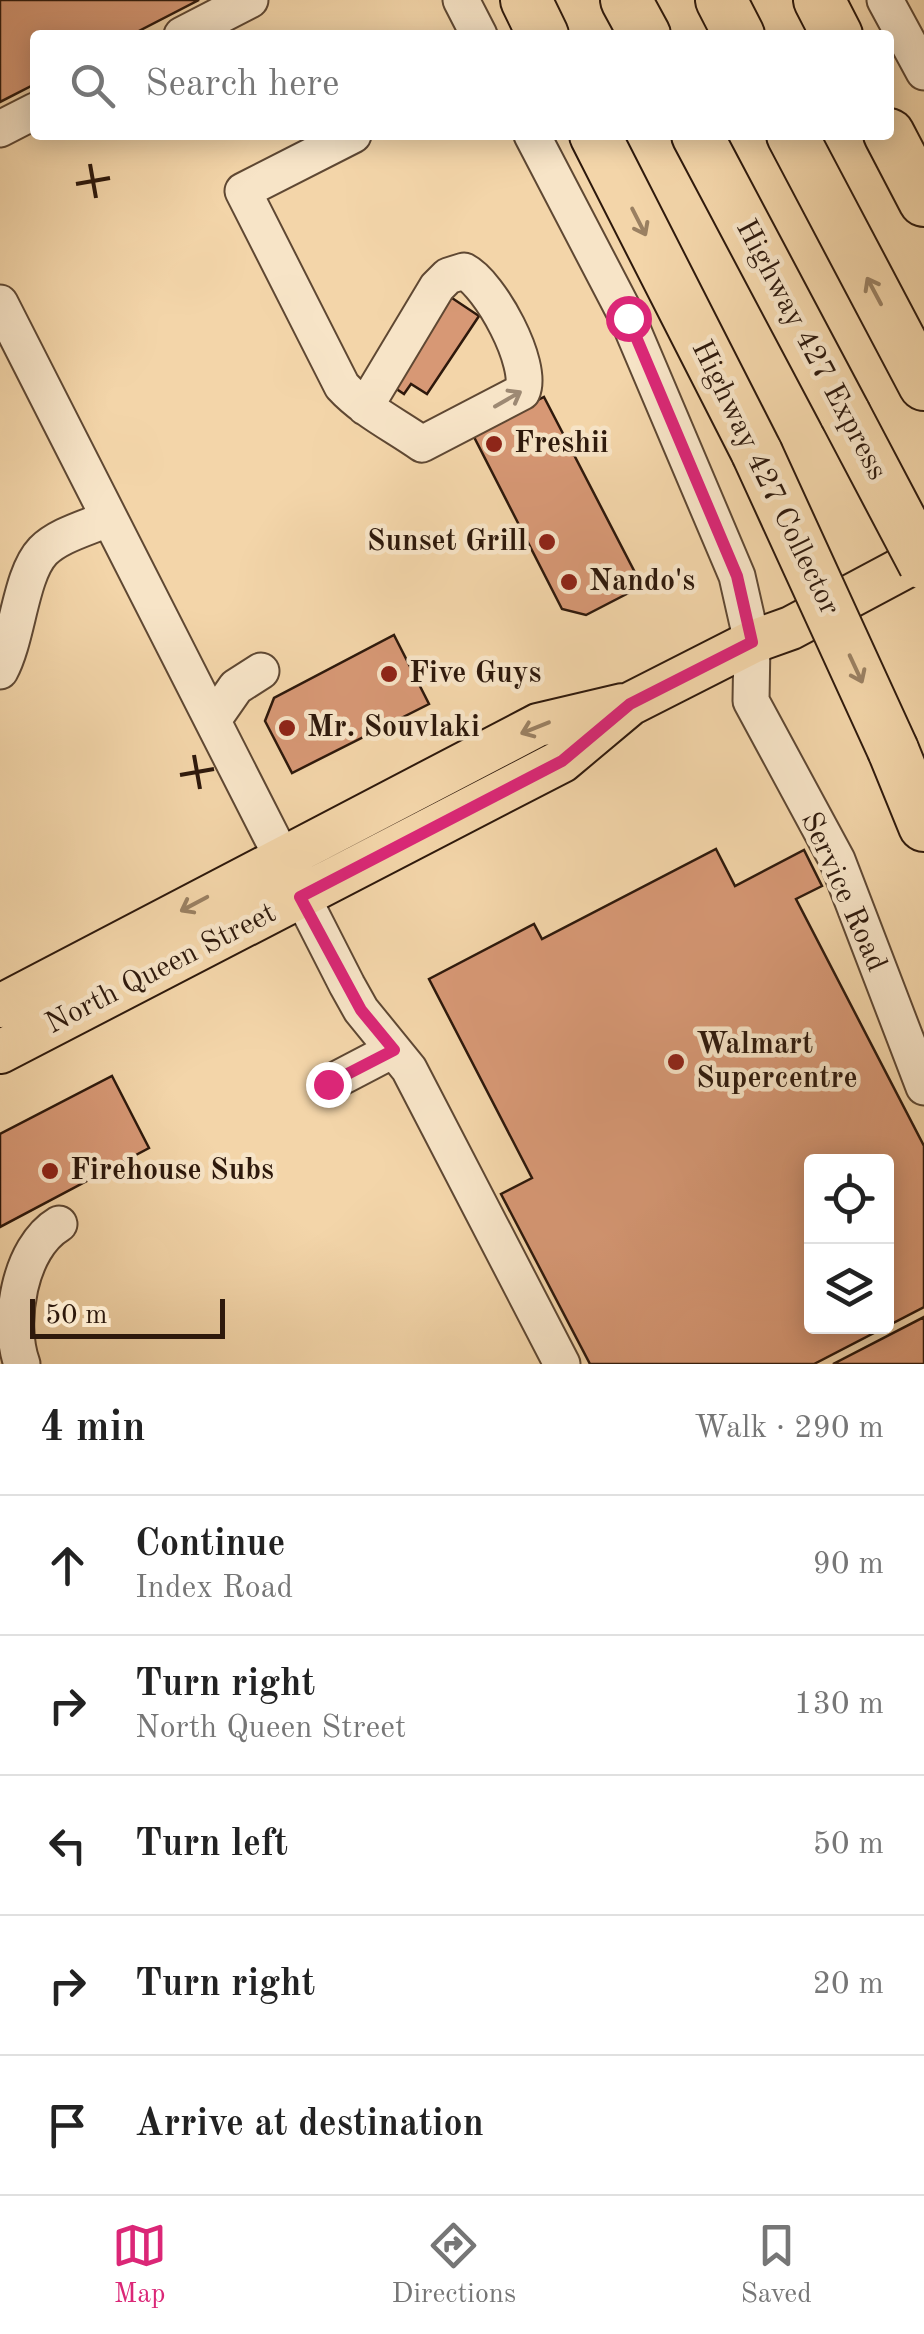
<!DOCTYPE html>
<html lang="en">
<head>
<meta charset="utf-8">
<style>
	:root { --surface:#fff; --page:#f2f2f2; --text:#222; --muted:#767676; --line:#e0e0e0; --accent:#db2777 }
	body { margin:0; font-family:"Old Standard TT",serif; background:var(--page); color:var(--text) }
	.controls { position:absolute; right:30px; bottom:30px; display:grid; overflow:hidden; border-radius:10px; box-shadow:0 5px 25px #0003 }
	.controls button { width:90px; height:90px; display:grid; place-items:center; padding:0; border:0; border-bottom:2px solid var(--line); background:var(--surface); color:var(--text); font:50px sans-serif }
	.scale { position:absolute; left:30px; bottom:25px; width:195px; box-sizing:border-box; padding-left:10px; border:5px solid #2e190c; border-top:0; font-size:28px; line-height:35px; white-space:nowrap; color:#2e190c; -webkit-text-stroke:8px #f7e4c7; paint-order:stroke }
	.stop { position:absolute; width:30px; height:30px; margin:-22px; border:8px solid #db2777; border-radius:50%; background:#fff }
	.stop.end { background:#db2777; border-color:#fff; box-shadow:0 2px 10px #0008 }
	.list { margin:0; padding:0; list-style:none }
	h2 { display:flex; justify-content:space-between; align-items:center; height:130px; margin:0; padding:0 40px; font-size:42px }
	h2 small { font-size:32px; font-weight:400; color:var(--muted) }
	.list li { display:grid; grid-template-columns:65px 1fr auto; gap:30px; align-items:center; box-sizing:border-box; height:140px; padding:0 40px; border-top:2px solid var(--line) }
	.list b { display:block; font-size:38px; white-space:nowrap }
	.list p { margin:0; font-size:32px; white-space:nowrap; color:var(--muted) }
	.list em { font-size:32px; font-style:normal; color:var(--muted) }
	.icon { flex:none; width:55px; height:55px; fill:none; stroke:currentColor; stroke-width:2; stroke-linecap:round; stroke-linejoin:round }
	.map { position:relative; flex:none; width:924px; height:1364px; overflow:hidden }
	.search { position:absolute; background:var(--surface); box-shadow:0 5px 25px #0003; left:30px; right:30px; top:30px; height:110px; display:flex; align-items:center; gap:25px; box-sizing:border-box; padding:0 35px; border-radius:10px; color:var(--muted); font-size:38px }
	.sheet { height:830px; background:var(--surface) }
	nav { display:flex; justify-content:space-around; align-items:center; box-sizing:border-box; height:140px; border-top:2px solid var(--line); background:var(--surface); font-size:28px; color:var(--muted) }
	nav a { display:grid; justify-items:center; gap:5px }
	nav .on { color:var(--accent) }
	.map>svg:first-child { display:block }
	.building { fill:#d79875; stroke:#2e190c; stroke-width:2.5; fill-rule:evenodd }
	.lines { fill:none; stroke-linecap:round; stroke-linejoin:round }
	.minor-casing { stroke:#5f4833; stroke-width:39 }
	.major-casing { stroke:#2e190c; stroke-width:46 }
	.highway-casing { stroke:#2e190c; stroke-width:54 }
	.minor { stroke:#f7e4c7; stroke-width:35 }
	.major { stroke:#f3d5a9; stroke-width:42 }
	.highway { stroke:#f3d5a9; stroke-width:50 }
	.highway-bridge-casing { stroke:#2e190c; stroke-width:54; stroke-linecap:butt }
	.highway-bridge { stroke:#f3d5a9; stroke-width:50 }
	.oneway { stroke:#9a8062 }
	.oneway2 { stroke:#9d8973 }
	.route { stroke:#db2777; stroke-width:12 }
	.ticks { fill:none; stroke:#2e190c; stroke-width:4 }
	.poi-dot { fill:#8f2418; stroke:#f7e4c7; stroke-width:4 }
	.labels { text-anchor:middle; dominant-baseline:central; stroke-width:9; stroke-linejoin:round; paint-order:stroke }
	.street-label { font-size:30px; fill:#2e190c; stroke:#f7e4c7 }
	.poi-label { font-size:30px; font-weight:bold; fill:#2e190c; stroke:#f7e4c7; text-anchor:start }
</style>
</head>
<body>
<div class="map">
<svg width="924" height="1364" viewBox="0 0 924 1364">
	<rect width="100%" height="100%" fill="#f3d5a9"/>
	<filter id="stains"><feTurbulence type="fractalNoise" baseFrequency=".002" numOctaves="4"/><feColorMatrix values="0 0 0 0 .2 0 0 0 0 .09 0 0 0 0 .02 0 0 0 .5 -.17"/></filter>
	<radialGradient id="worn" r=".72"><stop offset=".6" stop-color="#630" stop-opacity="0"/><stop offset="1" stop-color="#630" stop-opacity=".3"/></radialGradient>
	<path class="building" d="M0,0H199L131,35H35V84L0,102Z
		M440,290L479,316L427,394L411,384L404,394L392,386Z
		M544,397L642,586L586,615L562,609L472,433Z
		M394,635L429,704L292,773L265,721L274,698Z
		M716,849L735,886L804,850L822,886L796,899L924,1146V1307L814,1364H590L501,1194L532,1178L429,979L534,924L542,939ZM812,1162H886V1326H812Z
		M112,1076L149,1148L0,1227V1134Z
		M924,1317V1364H833Z"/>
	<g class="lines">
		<g class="minor-casing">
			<path id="minor" d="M461,0L479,35
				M885,0L924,72
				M182,35L250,0
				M0,129L35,111
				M353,135L243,191L342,386C364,410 395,425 422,444L522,392C534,365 490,284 464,271L448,276L437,287L365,407
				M532,135L628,319L737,576L752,642L751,701L837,860L924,1087
				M0,303L347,985L361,1010L409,1069L562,1364
				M0,671C18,638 20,575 43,551C59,535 87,528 107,519
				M213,720L236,687L261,671
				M328,1084L393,1050
				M22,1364C7,1323 19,1248 59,1224"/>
		</g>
		<g class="major-casing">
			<path id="major" d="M0,1006L538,725L623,705
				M0,1052L562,761L630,704L752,642L791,628L924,557"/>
		</g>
		<g class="highway-casing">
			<path id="highway" d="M526,0L543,35
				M626,0L645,35
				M721,0L739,35
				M819,0L837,35
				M889,134L924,201
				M595,135L757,453
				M697,135L845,414
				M792,135L924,385
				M893,750L924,826"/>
		</g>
		<use href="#minor" class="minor"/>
		<use href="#major" class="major"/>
		<use href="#highway" class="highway"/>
		<g class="highway-bridge-casing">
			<path id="highway-bridge" d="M845,414L924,564
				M757,453L893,750"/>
		</g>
		<use href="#highway-bridge" class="highway-bridge"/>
	</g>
	<defs><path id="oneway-shaft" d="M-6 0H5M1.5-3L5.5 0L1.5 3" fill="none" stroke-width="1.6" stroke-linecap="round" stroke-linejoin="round" transform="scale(2.5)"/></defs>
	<g class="oneway">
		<use href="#oneway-shaft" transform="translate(639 222) rotate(63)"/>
		<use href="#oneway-shaft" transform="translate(874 291) rotate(-118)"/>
		<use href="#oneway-shaft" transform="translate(856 669) rotate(65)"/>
		<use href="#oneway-shaft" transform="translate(535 728) rotate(158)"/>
		<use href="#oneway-shaft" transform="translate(194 904) rotate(152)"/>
	</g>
	<use class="oneway2" href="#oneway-shaft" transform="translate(508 399) rotate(-30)"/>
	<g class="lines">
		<path class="route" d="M328,1084L394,1050L361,1010L300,897L562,761L630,704L752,642L737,576L628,318"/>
	</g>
	<path class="ticks" d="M90,164L96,198M76,184L110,178M194,755L200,789M180,775L214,769"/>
	<g class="poi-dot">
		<circle cx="494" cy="444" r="10"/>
		<circle cx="547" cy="542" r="10"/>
		<circle cx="569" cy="582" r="10"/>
		<circle cx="389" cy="674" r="10"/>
		<circle cx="287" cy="728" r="10"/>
		<circle cx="676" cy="1062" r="10"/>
		<circle cx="50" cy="1171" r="10"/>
	</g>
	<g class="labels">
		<g class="street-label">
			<text transform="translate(811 350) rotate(62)">Highway 427 Express</text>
			<text transform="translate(765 478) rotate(64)">Highway 427 Collector</text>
			<text transform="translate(843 892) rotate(66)">Service Road</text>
			<text transform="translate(161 969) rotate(-27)">North Queen Street</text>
		</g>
		<g class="poi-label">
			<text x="514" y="444">Freshii</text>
			<text x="527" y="542" text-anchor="end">Sunset Grill</text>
			<text x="589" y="582">Nando's</text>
			<text x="409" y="674">Five Guys</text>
			<text x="307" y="728">Mr. Souvlaki</text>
			<text x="696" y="1045">Walmart<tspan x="696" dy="34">Supercentre</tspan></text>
			<text x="70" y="1171">Firehouse Subs</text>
		</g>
	</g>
	<rect width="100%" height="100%" filter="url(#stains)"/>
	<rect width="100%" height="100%" fill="url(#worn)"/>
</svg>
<div class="controls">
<button><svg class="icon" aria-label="locate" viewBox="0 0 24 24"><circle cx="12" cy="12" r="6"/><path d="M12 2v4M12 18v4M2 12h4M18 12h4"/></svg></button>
<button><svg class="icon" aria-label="layers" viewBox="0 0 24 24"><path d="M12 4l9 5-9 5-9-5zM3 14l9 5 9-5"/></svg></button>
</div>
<div class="scale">50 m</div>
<div class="stop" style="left:628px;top:318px"></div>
<div class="stop end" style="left:328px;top:1084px"></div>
<div class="search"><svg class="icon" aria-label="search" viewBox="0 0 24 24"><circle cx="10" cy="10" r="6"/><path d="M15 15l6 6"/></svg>Search here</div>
</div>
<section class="sheet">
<h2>4 min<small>Walk · 290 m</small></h2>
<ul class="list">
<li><svg class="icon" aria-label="ahead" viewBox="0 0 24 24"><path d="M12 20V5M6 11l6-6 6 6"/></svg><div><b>Continue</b><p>Index Road</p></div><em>90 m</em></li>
<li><svg class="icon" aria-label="right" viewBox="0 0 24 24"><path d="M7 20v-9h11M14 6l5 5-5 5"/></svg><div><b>Turn right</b><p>North Queen Street</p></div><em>130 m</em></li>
<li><svg class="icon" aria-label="left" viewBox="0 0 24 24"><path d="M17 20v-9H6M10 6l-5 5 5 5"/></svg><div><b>Turn left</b></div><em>50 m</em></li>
<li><svg class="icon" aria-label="right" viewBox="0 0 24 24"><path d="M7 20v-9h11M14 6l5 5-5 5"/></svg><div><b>Turn right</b></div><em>20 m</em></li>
<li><svg class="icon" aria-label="arrive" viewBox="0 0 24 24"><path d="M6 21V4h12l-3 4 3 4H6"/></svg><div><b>Arrive at destination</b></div></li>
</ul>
</section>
<nav>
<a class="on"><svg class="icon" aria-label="map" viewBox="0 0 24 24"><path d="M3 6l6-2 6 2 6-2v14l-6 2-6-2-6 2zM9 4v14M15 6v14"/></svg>Map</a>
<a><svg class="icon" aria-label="directions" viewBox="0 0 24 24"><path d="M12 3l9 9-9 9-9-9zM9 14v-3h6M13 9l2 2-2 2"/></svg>Directions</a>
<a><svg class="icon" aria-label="saved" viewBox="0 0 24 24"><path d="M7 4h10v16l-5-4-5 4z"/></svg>Saved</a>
</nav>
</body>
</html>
